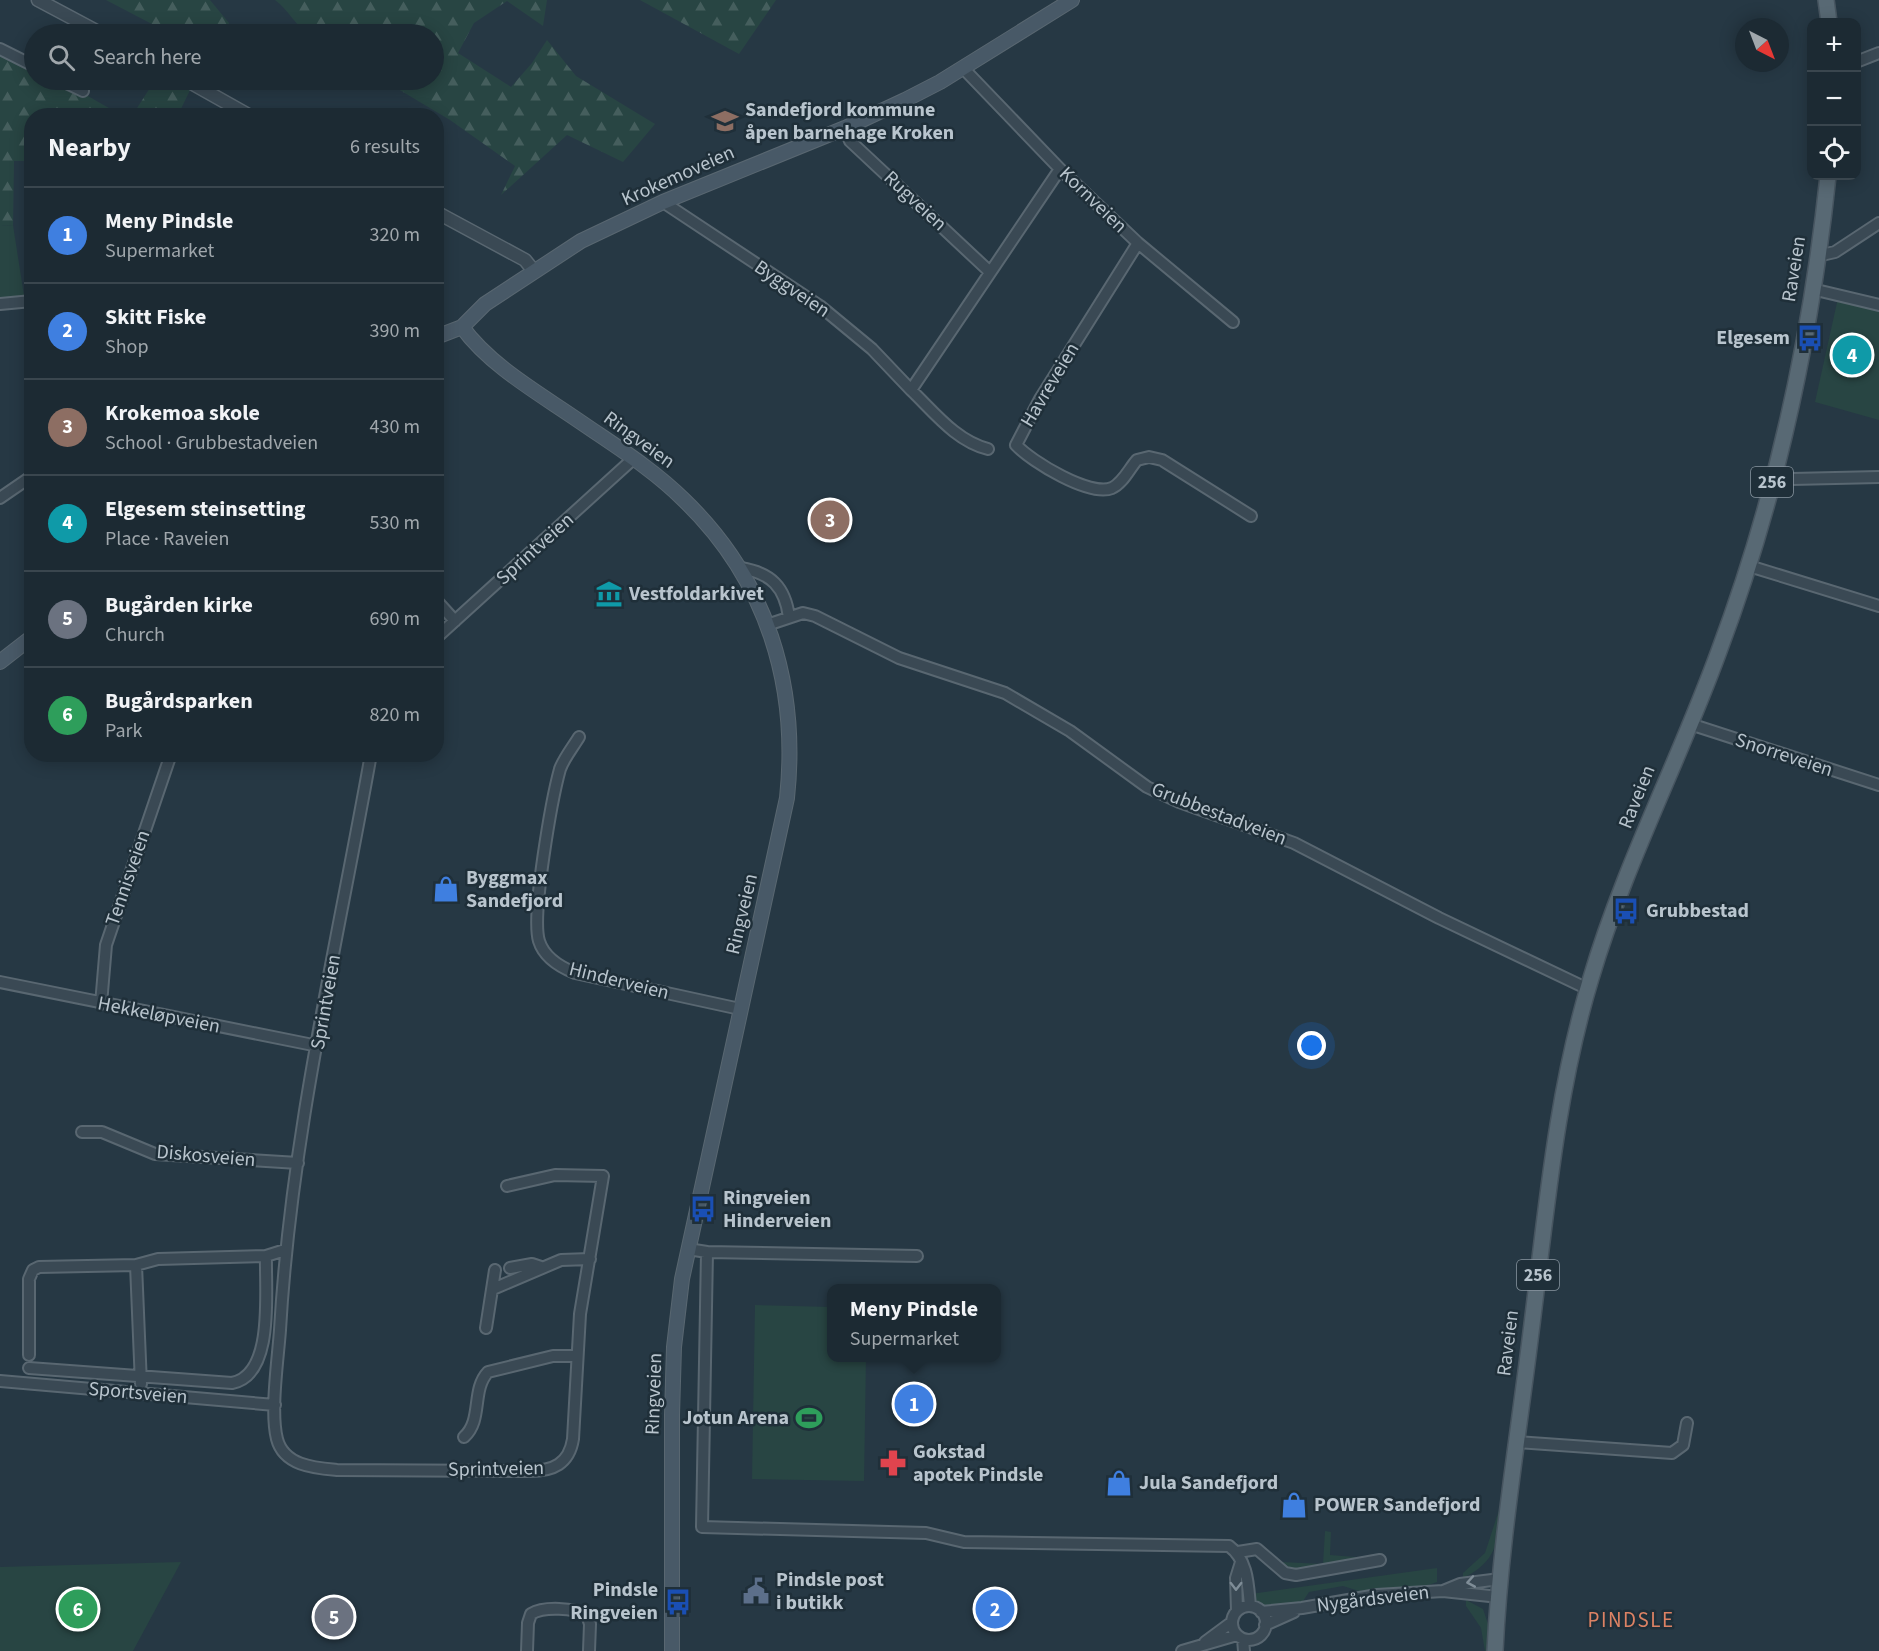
<!DOCTYPE html>
<html lang="en">
<head>
<meta charset="utf-8">
<style>
	:root { --surface:#1c2a33; --page:#25323b; --text:#f1f3f6; --muted:#a0a7ac; --line:#3a464e; --accent:#1a73e8 }
	body { margin:0; font-family:"Source Sans 3",sans-serif; background:var(--page); color:var(--text) }
	.controls { position:absolute; right:18px; top:18px; display:grid; overflow:hidden; border-radius:12px; box-shadow:0 3px 15px #0003 }
	.controls button { width:54px; height:54px; display:grid; place-items:center; padding:0; border:0; border-bottom:2px solid var(--line); background:var(--surface); color:var(--text); font:30px sans-serif }
	.compass { position:absolute; left:1735px; top:18px; width:54px; height:54px; border-radius:50%; background:var(--surface); box-shadow:0 3px 15px #0003; rotate:138deg }
	.you { position:absolute; left:1312px; top:1046px; width:21px; height:21px; margin:-15px; border:4px solid #fff; border-radius:50%; background:#1a73e8; box-shadow:0 0 0 9px #1a73e833 }
	.badge { display:grid; place-items:center; width:39px; height:39px; border-radius:50%; background:var(--accent); color:#fff; font-size:20px; font-weight:700 }
	.pin { position:absolute; translate:-50% -50%; border:3px solid #fff; box-shadow:0 2px 6px #0006 }
	.popup { position:absolute; left:827px; top:1284px; width:174px; height:78px; box-sizing:border-box; display:grid; place-content:center; border-radius:12px; background:var(--surface); filter:drop-shadow(0 2px 4px #0005); font-size:20px; white-space:nowrap; color:var(--muted) }
	.popup b { font-size:22px; color:var(--text) }
	.popup::after { content:''; position:absolute; left:50%; top:100%; margin-left:-12px; border:12px solid transparent; border-top-color:var(--surface) }
	.list { margin:0; padding:0; list-style:none }
	h2 { display:flex; justify-content:space-between; align-items:center; height:78px; margin:0; padding:0 24px; font-size:26px }
	h2 small { font-size:20px; font-weight:400; color:var(--muted) }
	.list li { display:grid; grid-template-columns:39px 1fr auto; gap:18px; align-items:center; box-sizing:border-box; height:96px; padding:0 24px; border-top:2px solid var(--line) }
	.list b { display:block; font-size:22px; white-space:nowrap }
	.list p { margin:0; font-size:20px; white-space:nowrap; color:var(--muted) }
	.list em { font-size:20px; font-style:normal; color:var(--muted) }
	.icon { flex:none; width:33px; height:33px; fill:none; stroke:currentColor; stroke-width:2; stroke-linecap:round; stroke-linejoin:round }
	.map { position:relative; flex:none; width:1879px; height:1651px; overflow:hidden }
	.search { position:absolute; background:var(--surface); box-shadow:0 3px 15px #0003; left:24px; top:24px; width:420px; height:66px; display:flex; align-items:center; gap:15px; box-sizing:border-box; padding:0 21px; border-radius:33px; color:var(--muted); font-size:22px }
	.panel { position:absolute; background:var(--surface); box-shadow:0 3px 15px #0003; left:24px; top:108px; width:420px; height:654px; border-radius:24px }
	.map>svg:first-child { display:block }
	.green { fill:#284543 }
	.forest { fill:url(#forest-firs) }
	.lines { fill:none; stroke-linecap:round; stroke-linejoin:round }
	.minor-casing { stroke:#596771; stroke-width:14 }
	.tertiary-casing { stroke:#596771; stroke-width:15 }
	.secondary-casing { stroke:#596771; stroke-width:16 }
	.primary-casing { stroke:#475560; stroke-width:18 }
	.minor { stroke:#3a4954; stroke-width:10 }
	.tertiary { stroke:#3a4954; stroke-width:12 }
	.secondary { stroke:#485967; stroke-width:14 }
	.primary { stroke:#586974; stroke-width:15 }
	.oneway { stroke:#7f8d97 }
	.labels { text-anchor:middle; dominant-baseline:central; stroke-width:5; stroke-linejoin:round; paint-order:stroke }
	.shield { fill:#1f2f39; stroke:#8a97a1; stroke-width:1.5 }
	.shield-label { font-size:18px; font-weight:bold; fill:#b8c4cd }
	.poi-label { font-size:20px; font-weight:bold; fill:#b8c4cd; stroke:#1f2f39; text-anchor:start }
	.street-label { font-size:20px; fill:#b8c4cd; stroke:#1f2f39 }
	.neighbourhood-label { font-size:21px; letter-spacing:1.5px; fill:#dc8264; stroke:#1f2f39 }
</style>
</head>
<body>
<div class="map">
<svg width="1879" height="1651" viewBox="0 0 1879 1651">
	<defs>
		<pattern id="forest-firs" width="22" height="20" patternUnits="userSpaceOnUse" patternTransform="scale(1.5)"><rect width="22" height="20" fill="#284543"/><path d="M5 1l3.5 6h-7zM16 11l3.5 6h-7z" fill="#455e5d"/></pattern>
	</defs>
	<rect width="100%" height="100%" fill="#263844"/>
	<path class="green" d="M13,225L25,302L0,304V226Z
		M1838,298L1879,308V420L1815,402Z
		M755,1305L831,1307L832,1358H866L864,1481L752,1479Z
		M1500,1507C1502,1510 1500,1518 1500,1525C1496,1552 1488,1566 1463,1578V1573L1485,1553Z
		M1325,1531L1331,1532L1330,1555L1367,1558C1341,1563 1306,1577 1281,1565V1562L1323,1564Z
		M181,1562L133,1651H0V1567Z
		M1437,1568V1582L1423,1587L1359,1591L1343,1586L1309,1592L1303,1601C1286,1605 1261,1614 1251,1594Z
		M1466,1600L1483,1609L1488,1624V1651H1485L1481,1628L1466,1606Z"/>
	<path class="forest" d="M106,0H210L229,23V34H171Z
		M275,0H547L543,26L507,1L474,23L458,53L511,87L532,63L547,40L576,76L655,124L623,162L567,135L501,195L515,166L450,120L383,80H434V34H309C295,26 289,10 275,0Z
		M640,0H776L739,54Z
		M0,49L34,66V80H60L121,115L32,116L31,161H14L13,225L0,226Z
		M155,80H176L191,88L178,115L132,116Z"/>
	<g class="lines">
		<g class="minor-casing">
			<path id="minor" d="M0,49L34,66
				M1856,62L1879,53
				M963,68L1060,169L1138,243L1233,322
				M60,80L83,91
				M845,128L850,141L990,272
				M663,202L820,306L872,349L911,390
				M1138,243L1040,399L1016,445C1032,462 1090,497 1112,488C1123,483 1129,469 1137,460L1149,457L1162,460L1251,516
				M1817,256L1835,252L1879,223
				M1812,289L1879,305
				M0,304L32,301
				M988,449C956,441 934,412 911,390L1060,169
				M1773,476L1792,479L1879,477
				M0,498L32,476
				M1749,566L1879,606
				M741,568C771,573 785,587 789,617
				M436,600L455,621
				M767,625L803,613L815,616L899,658L1005,693L1070,731L1147,787L1179,802L1294,843L1439,918L1588,989
				M436,638L633,459
				M1690,724L1879,785
				M579,737C573,747 564,758 560,769C552,798 531,915 539,941C544,957 560,967 575,973L740,1009
				M371,754C337,945 291,1136 280,1330C278,1359 270,1412 277,1439C284,1466 315,1468 337,1470L530,1471C553,1471 569,1464 573,1439L580,1314L603,1176L555,1175L507,1186
				M0,982L318,1046
				M101,1004L106,945L171,754
				M82,1132H102L155,1154L298,1163
				M688,1249L707,1252L702,1527L926,1533L964,1542L1229,1546C1248,1560 1248,1585 1250,1606
				M707,1252L917,1256
				M136,1265L141,1384
				M510,1268L532,1264L541,1267
				M493,1289L561,1260L590,1259
				M486,1328L495,1270
				M29,1355V1279L33,1270L39,1267L136,1265L158,1259L266,1256L285,1250
				M29,1368L232,1383C275,1375 265,1290 266,1256
				M0,1381L275,1405
				M464,1437C483,1420 471,1390 488,1372L553,1356H577
				M1517,1442L1672,1453L1683,1445L1687,1423
				M1238,1552L1257,1549L1285,1573L1296,1575L1380,1560
				M1443,1591L1460,1584L1500,1579
				M1232 1623a17 17 0 1 1 34 0a17 17 0 1 1-34 0Z
				M1237,1611L1236,1578L1241,1562
				M1261,1612L1302,1608L1377,1595L1443,1591L1499,1597
				M1265,1625L1294,1612
				M1243,1639L1244,1651
				M1205,1642L1232,1622
				M527,1651L528,1623L531,1614C544,1606 574,1608 587,1615L590,1624L589,1651
				M1182,1651L1237,1635"/>
		</g>
		<g class="tertiary-casing">
			<path id="tertiary" d="M38,0L102,34
				M186,80L250,116
				M436,212L525,260L533,270"/>
		</g>
		<g class="secondary-casing">
			<path id="secondary" d="M462,327C491,367 542,395 582,423C617,447 654,470 684,500C767,580 799,685 787,798L682,1279L674,1347L672,1415V1651
				M436,337L462,327L485,304L581,241L663,202L845,128L905,100L940,82L1072,0
				M0,662L32,637"/>
		</g>
		<g class="primary-casing">
			<path id="primary" d="M1826,0L1829,22
				M1495,1651C1500,1544 1518,1438 1531,1332C1546,1214 1556,1093 1591,978C1624,866 1679,761 1719,651C1776,499 1811,337 1828,176"/>
		</g>
		<use href="#minor" class="minor"/>
		<use href="#tertiary" class="tertiary"/>
		<use href="#secondary" class="secondary"/>
		<use href="#primary" class="primary"/>
	</g>
	<defs><path id="oneway-chevron" d="M-2-3.5L2.5 0L-2 3.5" fill="none" stroke-width="1.6" stroke-linecap="round" stroke-linejoin="round" transform="scale(1.5)"/></defs>
	<g class="oneway">
		<use href="#oneway-chevron" transform="translate(1471 1582) rotate(170)"/>
		<use href="#oneway-chevron" transform="translate(1236 1586) rotate(90)"/>
	</g>
	<defs>
		<g id="school-bare" transform="scale(2.07)"><path d="M0-5L7-2L0 1L-7-2ZM-4 1L0 2.5L4 1V4Q0 6-4 4Z" fill="#8d6e63" stroke="#1f2f39" stroke-width="2.5" paint-order="stroke"/></g>
		<g id="bus-bare" transform="scale(2.07)"><path d="M-5-6H5V4H4V6H2V4H-2V6H-4V4H-5ZM-3.5-4V0h7V-4ZM-3.5 1.2v1.5H-2V1.2ZM2 1.2v1.5H3.5V1.2Z" fill="#1a4fb4" stroke="#1f2f39" stroke-width="2.5" paint-order="stroke"/></g>
		<g id="museum-bare" transform="scale(2.07)"><path d="M0-6L6-3V-2H-6V-3ZM-5-1h2V3h-2ZM-1-1h2V3h-2ZM3-1h2V3H3ZM-6 4H6V6H-6Z" fill="#0f9aa8" stroke="#1f2f39" stroke-width="2.5" paint-order="stroke"/></g>
		<g id="shop-bare" transform="scale(2.07)"><path d="M-5-2.5h2.3a2.7 3.5 0 0 1 5.4 0H5L5.5 6h-11ZM-1.5-2.5h3a1.5 2.3 0 0 0-3 0Z" fill="#3f7fe0" stroke="#1f2f39" stroke-width="2.5" paint-order="stroke"/></g>
		<g id="stadium-bare" transform="scale(2.07)"><path d="M0-5a6.5 5 0 1 0 0 10a6.5 5 0 1 0 0-10ZM-3.5-1.8h7v3.6h-7Z" fill="#2e9e5b" stroke="#1f2f39" stroke-width="2.5" paint-order="stroke"/></g>
		<g id="pharmacy-bare" transform="scale(2.07)"><path d="M-2-6h4v4h4v4h-4v4h-4v-4h-4v-4h4Z" fill="#e0444e" stroke="#1f2f39" stroke-width="2.5" paint-order="stroke"/></g>
		<g id="civic-bare" transform="scale(2.07)"><path d="M-.6-6.5H3V-4.5H.6V-3L4-1V1h2V6H-6V1h2V-1L-.6-3ZM-1.2 2.5V6h2.4V2.5Z" fill="#5c6f8a" stroke="#1f2f39" stroke-width="2.5" paint-order="stroke"/></g>
	</defs>
	<g fill-rule="evenodd">
		<use href="#school-bare" x="725" y="121"/>
		<use href="#bus-bare" x="1810" y="338"/>
		<use href="#museum-bare" x="609" y="594"/>
		<use href="#shop-bare" x="446" y="889"/>
		<use href="#bus-bare" x="1626" y="911"/>
		<use href="#bus-bare" x="703" y="1209"/>
		<use href="#stadium-bare" x="809" y="1418"/>
		<use href="#pharmacy-bare" x="893" y="1463"/>
		<use href="#shop-bare" x="1119" y="1483"/>
		<use href="#shop-bare" x="1294" y="1505"/>
		<use href="#civic-bare" x="756" y="1591"/>
		<use href="#bus-bare" x="678" y="1602"/>
	</g>
	<g class="labels">
		<g class="shield">
			<rect x="1751" y="467" width="42" height="30" rx="4.5"/>
			<rect x="1517" y="1260" width="42" height="30" rx="4.5"/>
		</g>
		<g class="shield-label">
			<text x="1772" y="482">256</text>
			<text x="1538" y="1275">256</text>
		</g>
		<g class="poi-label">
			<text x="745" y="110">Sandefjord kommune<tspan x="745" dy="23">åpen barnehage Kroken</tspan></text>
			<text x="1790" y="338" text-anchor="end">Elgesem</text>
			<text x="629" y="594">Vestfoldarkivet</text>
			<text x="466" y="878">Byggmax<tspan x="466" dy="23">Sandefjord</tspan></text>
			<text x="1646" y="911">Grubbestad</text>
			<text x="723" y="1198">Ringveien<tspan x="723" dy="23">Hinderveien</tspan></text>
			<text x="789" y="1418" text-anchor="end">Jotun Arena</text>
			<text x="913" y="1452">Gokstad<tspan x="913" dy="23">apotek Pindsle</tspan></text>
			<text x="1139" y="1483">Jula Sandefjord</text>
			<text x="1314" y="1505">POWER Sandefjord</text>
			<text x="776" y="1580">Pindsle post<tspan x="776" dy="23">i butikk</tspan></text>
			<text x="658" y="1590" text-anchor="end">Pindsle<tspan x="658" dy="23">Ringveien</tspan></text>
		</g>
		<g class="street-label">
			<text transform="translate(678 176) rotate(-24)">Krokemoveien</text>
			<text transform="translate(1093 200) rotate(44)">Kornveien</text>
			<text transform="translate(915 201) rotate(43)">Rugveien</text>
			<text transform="translate(1794 269) rotate(-81)">Raveien</text>
			<text transform="translate(792 289) rotate(34)">Byggveien</text>
			<text transform="translate(1050 385) rotate(-59)">Havreveien</text>
			<text transform="translate(639 440) rotate(36)">Ringveien</text>
			<text transform="translate(535 549) rotate(-42)">Sprintveien</text>
			<text transform="translate(1784 755) rotate(18)">Snorreveien</text>
			<text transform="translate(1637 797) rotate(-68)">Raveien</text>
			<text transform="translate(1219 814) rotate(21)">Grubbestadveien</text>
			<text transform="translate(128 878) rotate(-71)">Tennisveien</text>
			<text transform="translate(742 914) rotate(-77)">Ringveien</text>
			<text transform="translate(619 981) rotate(14)">Hinderveien</text>
			<text transform="translate(326 1002) rotate(-80)">Sprintveien</text>
			<text transform="translate(159 1015) rotate(11)">Hekkeløpveien</text>
			<text transform="translate(206 1156) rotate(5)">Diskosveien</text>
			<text transform="translate(1508 1343) rotate(-83)">Raveien</text>
			<text transform="translate(138 1393) rotate(5)">Sportsveien</text>
			<text transform="translate(654 1394) rotate(-88)">Ringveien</text>
			<text transform="translate(496 1469) rotate(-1)">Sprintveien</text>
			<text transform="translate(1373 1599) rotate(-7)">Nygårdsveien</text>
		</g>
		<g class="neighbourhood-label">
			<text x="1631" y="1620">PINDSLE</text>
		</g>
	</g>
</svg>
<div class="controls">
<button>+</button>
<button>−</button>
<button><svg class="icon" aria-label="locate" viewBox="0 0 24 24"><circle cx="12" cy="12" r="6"/><path d="M12 2v4M12 18v4M2 12h4M18 12h4"/></svg></button>
</div>
<svg class="compass" viewBox="-18 -18 36 36"><path d="M0-13l5 13h-10z" fill="#e53935"/><path d="M0 13l5-13h-10z" fill="#a0a7ac"/></svg>
<div class="you"></div>
<div class="pin badge" style="left:914px;top:1404px;background:#3f7fe0">1</div>
<div class="popup"><b>Meny Pindsle</b>Supermarket</div>
<div class="pin badge" style="left:995px;top:1609px;background:#3f7fe0">2</div>
<div class="pin badge" style="left:830px;top:520px;background:#8d6e63">3</div>
<div class="pin badge" style="left:1852px;top:355px;background:#0f9aa8">4</div>
<div class="pin badge" style="left:334px;top:1617px;background:#6b7280">5</div>
<div class="pin badge" style="left:78px;top:1609px;background:#2e9e5b">6</div>
<div class="search"><svg class="icon" aria-label="search" viewBox="0 0 24 24"><circle cx="10" cy="10" r="6"/><path d="M15 15l6 6"/></svg>Search here</div>
<section class="panel">
<h2>Nearby<small>6 results</small></h2>
<ul class="list">
<li><span class="badge" style="background:#3f7fe0">1</span><div><b>Meny Pindsle</b><p>Supermarket</p></div><em>320 m</em></li>
<li><span class="badge" style="background:#3f7fe0">2</span><div><b>Skitt Fiske</b><p>Shop</p></div><em>390 m</em></li>
<li><span class="badge" style="background:#8d6e63">3</span><div><b>Krokemoa skole</b><p>School · Grubbestadveien</p></div><em>430 m</em></li>
<li><span class="badge" style="background:#0f9aa8">4</span><div><b>Elgesem steinsetting</b><p>Place · Raveien</p></div><em>530 m</em></li>
<li><span class="badge" style="background:#6b7280">5</span><div><b>Bugården kirke</b><p>Church</p></div><em>690 m</em></li>
<li><span class="badge" style="background:#2e9e5b">6</span><div><b>Bugårdsparken</b><p>Park</p></div><em>820 m</em></li>
</ul>
</section>
</div>
</body>
</html>
